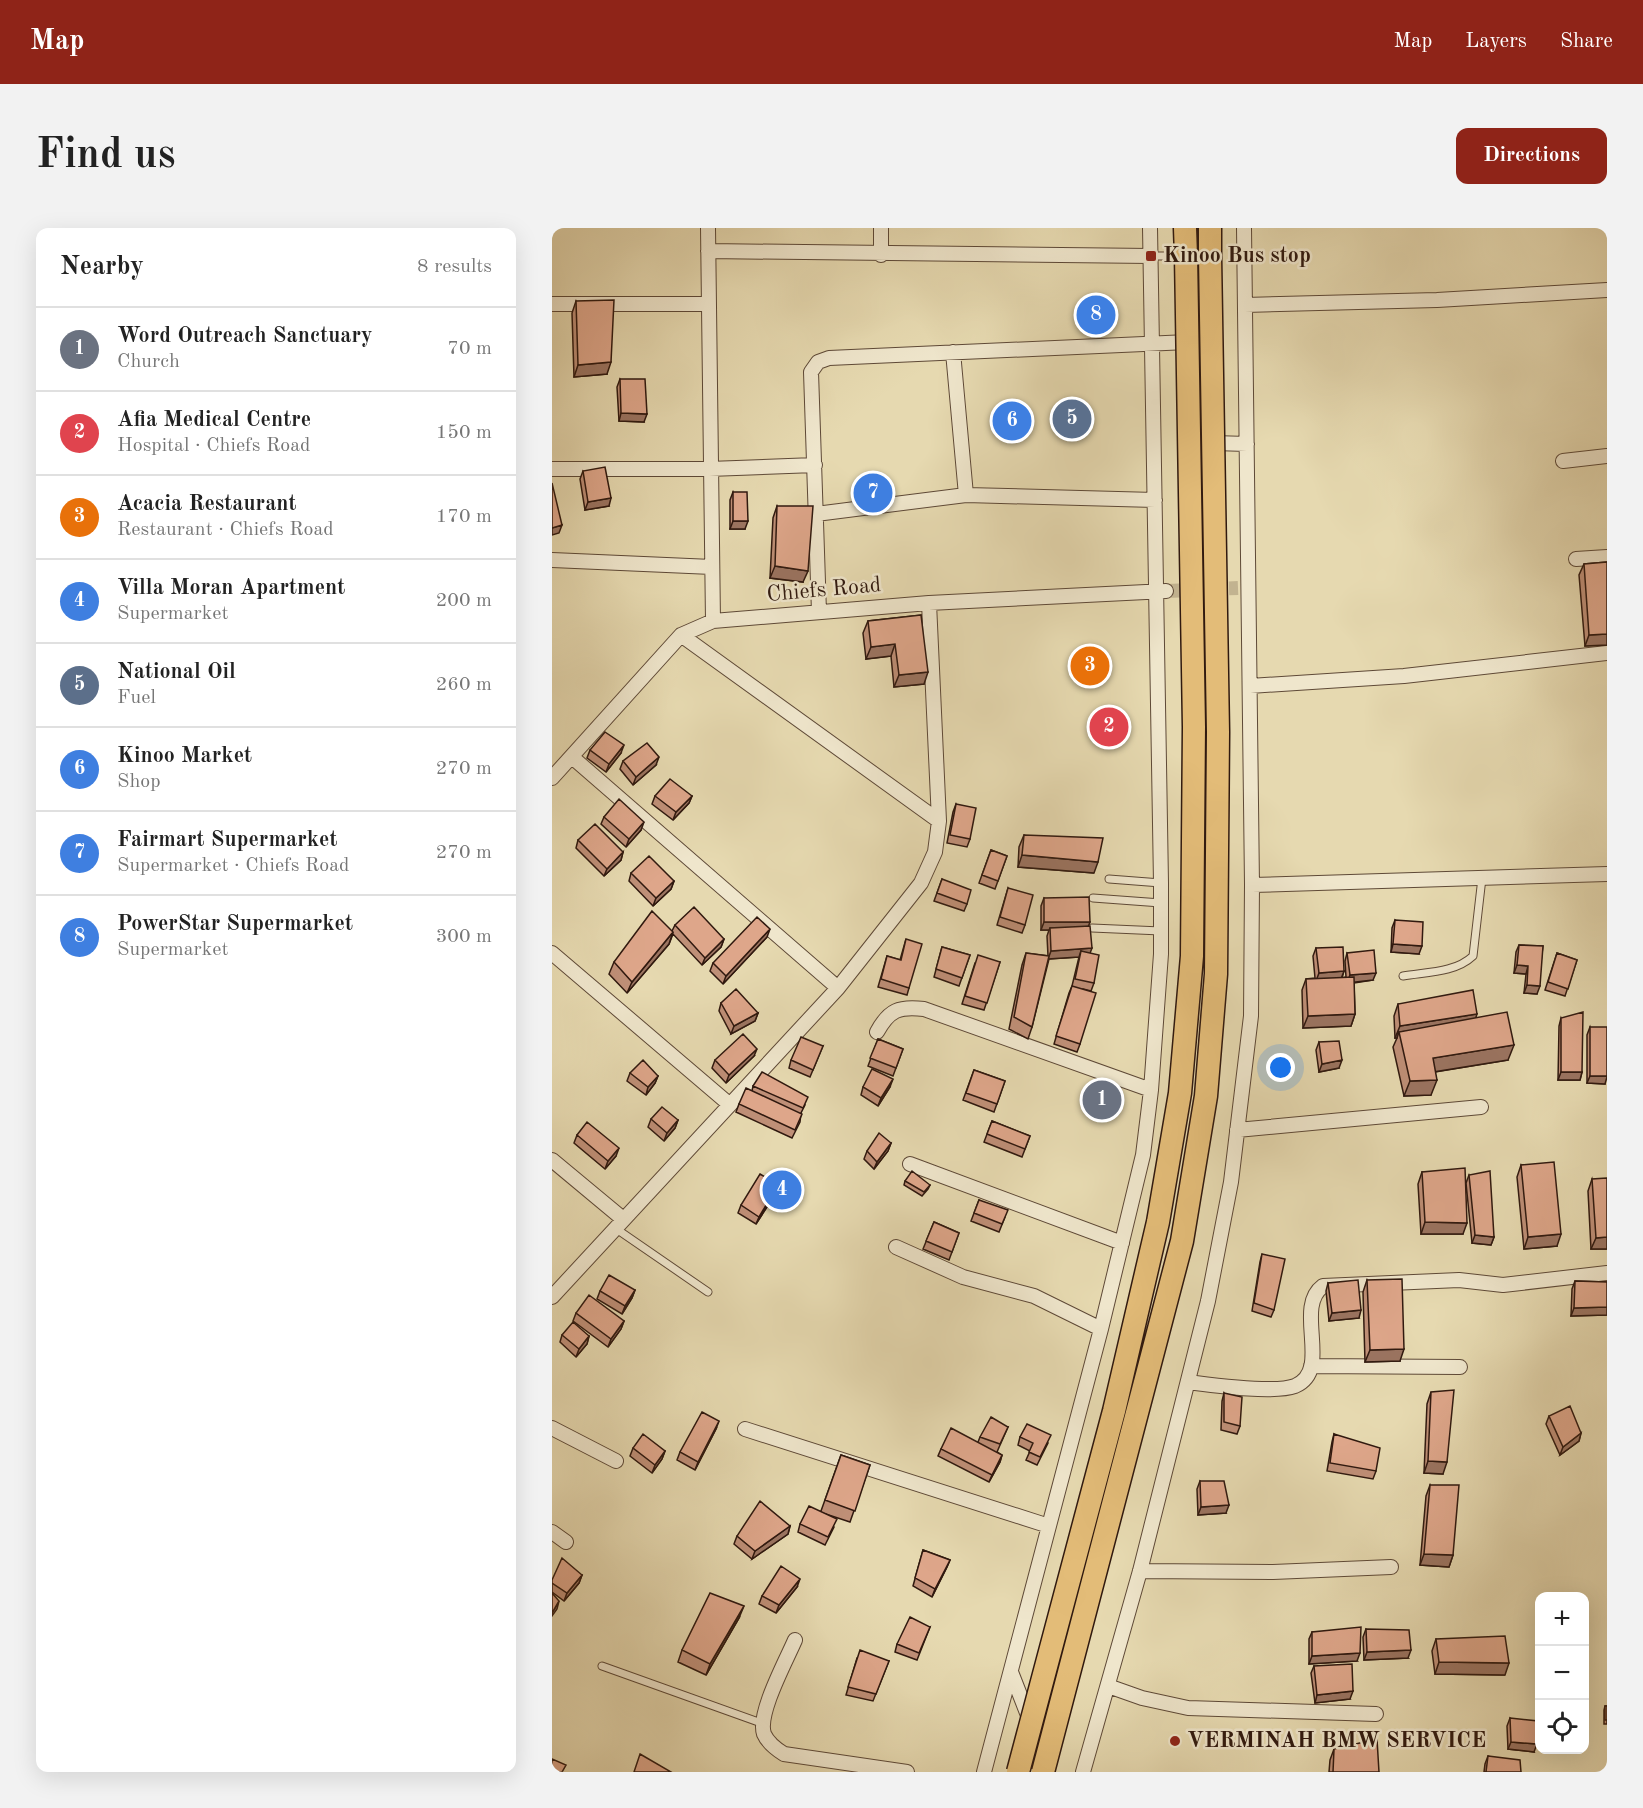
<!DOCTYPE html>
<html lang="en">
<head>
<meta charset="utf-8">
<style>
	:root { --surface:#fff; --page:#f2f2f2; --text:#222; --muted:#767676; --line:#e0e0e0; --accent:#8f2418 }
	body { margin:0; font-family:"Old Standard TT",serif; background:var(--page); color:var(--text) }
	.controls { position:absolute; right:18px; bottom:18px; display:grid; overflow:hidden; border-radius:12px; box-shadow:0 6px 24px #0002 }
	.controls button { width:54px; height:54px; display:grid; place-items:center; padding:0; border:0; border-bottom:2px solid var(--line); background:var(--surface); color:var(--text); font:30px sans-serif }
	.you { position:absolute; left:729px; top:840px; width:21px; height:21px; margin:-15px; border:4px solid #fff; border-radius:50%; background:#1a73e8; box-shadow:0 0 0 9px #1a73e833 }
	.badge { display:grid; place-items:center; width:39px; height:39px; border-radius:50%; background:var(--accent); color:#fff; font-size:20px; font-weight:700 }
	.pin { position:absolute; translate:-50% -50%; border:3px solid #fff; box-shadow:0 2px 6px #0006 }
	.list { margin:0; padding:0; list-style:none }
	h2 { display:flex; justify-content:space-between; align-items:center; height:78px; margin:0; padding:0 24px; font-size:26px }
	h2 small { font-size:20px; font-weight:400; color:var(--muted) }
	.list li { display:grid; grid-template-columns:39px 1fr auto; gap:18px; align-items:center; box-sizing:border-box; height:84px; padding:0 24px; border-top:2px solid var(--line) }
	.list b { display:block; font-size:22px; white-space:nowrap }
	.list p { margin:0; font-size:20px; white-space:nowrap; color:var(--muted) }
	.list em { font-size:20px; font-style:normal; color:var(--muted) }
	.icon { flex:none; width:33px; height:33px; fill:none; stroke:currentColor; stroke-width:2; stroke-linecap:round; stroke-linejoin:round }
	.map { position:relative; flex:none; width:1055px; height:1544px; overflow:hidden; border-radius:12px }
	header { display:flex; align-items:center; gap:36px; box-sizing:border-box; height:84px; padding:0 30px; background:var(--accent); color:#fff }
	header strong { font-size:28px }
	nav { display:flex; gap:33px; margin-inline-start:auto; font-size:21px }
	.intro { display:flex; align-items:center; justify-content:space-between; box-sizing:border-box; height:144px; padding:0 36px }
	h1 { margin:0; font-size:42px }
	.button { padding:15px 27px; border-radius:12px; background:var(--accent); color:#fff; font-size:21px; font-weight:700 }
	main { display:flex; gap:36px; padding:0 36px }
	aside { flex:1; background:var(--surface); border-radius:12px; box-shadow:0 6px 24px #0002 }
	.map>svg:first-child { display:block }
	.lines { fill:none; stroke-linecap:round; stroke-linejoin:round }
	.minor-tunnel { stroke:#c2b390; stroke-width:14; stroke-dasharray:14 7; stroke-linecap:butt }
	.service-casing { stroke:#5e4937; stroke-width:9 }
	.minor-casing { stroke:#5e4937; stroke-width:16 }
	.trunk-casing { stroke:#30190f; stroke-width:25 }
	.service { stroke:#efe6cc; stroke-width:7 }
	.minor { stroke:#efe6cc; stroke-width:14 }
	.trunk { stroke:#e3bc78; stroke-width:22 }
	.trunk-bridge-casing { stroke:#30190f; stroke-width:25; stroke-linecap:butt }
	.trunk-bridge { stroke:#e3bc78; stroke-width:22 }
	.wall { fill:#bf8f77; stroke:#30190f; stroke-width:1.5 }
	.shaded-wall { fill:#9b7461; stroke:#30190f; stroke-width:1.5 }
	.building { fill:#dea68a; stroke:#30190f; stroke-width:1.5 }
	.poi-dot { fill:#8f2418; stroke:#efe6cc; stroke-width:2 }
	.labels { text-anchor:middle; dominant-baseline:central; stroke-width:5; stroke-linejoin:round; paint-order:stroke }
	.poi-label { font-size:22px; font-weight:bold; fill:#30190f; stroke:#efe6cc; text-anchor:start }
	.street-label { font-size:22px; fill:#30190f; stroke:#efe6cc }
</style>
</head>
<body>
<header>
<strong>Map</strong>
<nav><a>Map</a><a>Layers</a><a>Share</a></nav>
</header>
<div class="intro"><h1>Find us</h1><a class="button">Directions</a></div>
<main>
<aside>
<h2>Nearby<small>8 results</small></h2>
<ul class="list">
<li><span class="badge" style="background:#6b7280">1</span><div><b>Word Outreach Sanctuary</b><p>Church</p></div><em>70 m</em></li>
<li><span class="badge" style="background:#e0444e">2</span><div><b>Afia Medical Centre</b><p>Hospital · Chiefs Road</p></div><em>150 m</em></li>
<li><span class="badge" style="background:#e8710a">3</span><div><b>Acacia Restaurant</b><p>Restaurant · Chiefs Road</p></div><em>170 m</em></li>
<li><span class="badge" style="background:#3f7fe0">4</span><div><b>Villa Moran Apartment</b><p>Supermarket</p></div><em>200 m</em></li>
<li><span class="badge" style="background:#5c6f8a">5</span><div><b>National Oil</b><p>Fuel</p></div><em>260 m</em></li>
<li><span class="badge" style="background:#3f7fe0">6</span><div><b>Kinoo Market</b><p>Shop</p></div><em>270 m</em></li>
<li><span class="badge" style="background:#3f7fe0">7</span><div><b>Fairmart Supermarket</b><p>Supermarket · Chiefs Road</p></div><em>270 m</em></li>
<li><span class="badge" style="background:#3f7fe0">8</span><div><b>PowerStar Supermarket</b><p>Supermarket</p></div><em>300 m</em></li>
</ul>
</aside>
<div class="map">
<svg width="1055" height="1544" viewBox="0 0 1055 1544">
	<rect width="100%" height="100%" fill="#e6d9b0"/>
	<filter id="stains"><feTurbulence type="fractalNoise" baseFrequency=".00333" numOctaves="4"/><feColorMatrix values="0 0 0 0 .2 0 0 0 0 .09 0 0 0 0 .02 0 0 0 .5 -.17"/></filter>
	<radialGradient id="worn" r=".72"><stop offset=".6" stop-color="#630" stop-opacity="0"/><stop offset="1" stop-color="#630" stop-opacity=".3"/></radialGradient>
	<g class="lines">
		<path class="minor-tunnel" d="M614,363L686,360"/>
		<g class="service-casing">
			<path id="service" d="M599,28H656
				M557,651L609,655
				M541,670L609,675
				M540,700L609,703
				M851,748C874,744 903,745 921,728L930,650
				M63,1000L156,1064
				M50,1438L212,1496"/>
		</g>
		<g class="minor-casing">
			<path id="minor" d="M156,0L161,393
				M329,0V27
				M156,23L599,28
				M0,76H156
				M693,77L885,72L1055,62
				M401,124L414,267
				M662,215L695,216
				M1011,233L1055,228
				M0,241H157L263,237
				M264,286L414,267L603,272
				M1024,331L1055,329
				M0,332L160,339
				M267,384L259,144L266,134L277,130L636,114
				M129,407L387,593
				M698,458L852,448L1055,425
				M20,529L286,760
				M0,550L129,407L161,393L377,375L614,363
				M700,657L1055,646
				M0,725L177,876
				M325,804C337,782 347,778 372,781L599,862
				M685,902L929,879
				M0,932L71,991
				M358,936L570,1015
				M344,1019L411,1049L482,1068L549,1101
				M0,1069L286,760L369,655L383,624L387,593L377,375
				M759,1138L908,1139
				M636,1154C660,1157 721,1166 743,1158C781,1142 741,1080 771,1058L907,1052L951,1057L1055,1045
				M0,1200L64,1233
				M193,1201L497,1298
				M0,1304L14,1314
				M588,1343L721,1344L839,1339
				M243,1412C234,1433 205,1486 212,1506C216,1515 224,1521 232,1526L355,1544
				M459,1444L479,1495
				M556,1458L590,1470L636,1480L824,1486
				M432,1544L549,1101L591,927L599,862L609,726V655L598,0
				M531,1544L588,1343L656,1073L679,954L699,788L700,657L692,0"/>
		</g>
		<g class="trunk-casing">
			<path id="trunk" d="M633,0L634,28
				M658,0V28"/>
		</g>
		<use href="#service" class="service"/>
		<use href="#minor" class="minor"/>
		<use href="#trunk" class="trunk"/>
		<g class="trunk-bridge-casing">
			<path id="trunk-bridge" d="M466,1544L562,1183L606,994L628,865L640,728L642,499L634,28
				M491,1544L630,1013L654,868L664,746L666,504L658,28"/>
		</g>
		<use href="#trunk-bridge" class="trunk-bridge"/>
	</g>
	<path class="wall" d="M24,73L55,146L22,149L20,85Z
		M68,151L92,194L67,193L65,159Z
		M31,243L57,278L33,282L28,251Z
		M181,264L193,301H178V272Z
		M225,278L251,354L218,350L221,290Z
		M1055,334V417L1033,418L1027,347L1032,336Z
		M369,387L372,456L342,459L339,428L314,431L311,405L316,393Z
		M38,522L69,525L54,544L35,530Z
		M71,533L104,537L81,557L68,541Z
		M103,568H140L137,575L121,592L100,576Z
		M404,576L418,611L415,619L395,615L401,584Z
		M52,589L89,602L74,619L49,596Z
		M472,607L542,645L466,639L467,619Z
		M26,612L71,624L69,632L52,648L24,620Z
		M439,622L455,628L443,661L427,655Z
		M79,645L122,653L119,661L101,678L77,653Z
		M390,651L415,676L412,683L382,673Z
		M456,660L473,697L470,705L445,697Z
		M492,670L536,698L538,725L542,755L539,763L531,761L528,816L525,824L502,816L517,765L520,758L527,729L497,731L480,799L476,811L457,801L470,737L474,725L496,728L495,708L497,702H489V678Z
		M843,692L867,726L839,724L840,700Z
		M123,697L172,711L169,719L150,737L121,706L117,716L75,765L57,746L62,734L120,703Z
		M215,709L171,756L158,743L161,735Z
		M354,711L357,760L355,767L326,759L335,728L348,732Z
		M967,717L991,718L985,766L972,765L974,746L962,745L964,724Z
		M390,719L418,727L407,758L382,749Z
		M764,720L792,743L790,750L794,749L793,733L795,725L821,752L802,755L803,786L799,798L751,800L750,762L754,751L763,750L761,728Z
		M1005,725L1025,732L1013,768L993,762Z
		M448,734L432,782L410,776L423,735Z
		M169,775L206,785L203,793L179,806L167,783Z
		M846,776L924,789L956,832L883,844L879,867L852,868L841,819L845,810H843L842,788Z
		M1009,790L1030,844L1028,852H1006L1007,798Z
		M1038,799L1053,856L1035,855V807Z
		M326,811L351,821L341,848L316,838Z
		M767,814L787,840L767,844L764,822Z
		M271,818L258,849L237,840L239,832Z
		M202,828L174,855L160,840L163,832Z
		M422,842L453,853L442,884L411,872Z
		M78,845L106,848L103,855L94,867L75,853Z
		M201,858L253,877L249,885L248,894L240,910L184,884L187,876L200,863Z
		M311,859H338L326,878L309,867Z
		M99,891L126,892L123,900L112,913L96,899Z
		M440,893L478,908L470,929L432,914Z
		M25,907L64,928L53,941L22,915Z
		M339,915L336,923L322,941L312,931L315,923Z
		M969,937L1005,1018L972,1021L965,949Z
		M870,944L914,955L917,947L942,1009L939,1017L920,1015L914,955L911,1006H869L866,956Z
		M1040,951L1055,1021H1039L1036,963Z
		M353,953L378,957L376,961L370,968L352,957Z
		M226,957L224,965L204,996L186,985L189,977Z
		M427,972L453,989L447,1004L419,993Z
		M382,994L407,1005L397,1032L371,1021Z
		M710,1026L722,1082L719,1089L700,1083L708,1034Z
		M815,1052L848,1133L813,1134L811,1064Z
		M1023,1053L1055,1054V1087L1019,1088L1020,1061Z
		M776,1055L807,1090L777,1093L774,1063Z
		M83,1062L80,1070L70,1086L45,1071L48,1063Z
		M24,1085L72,1093L69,1101L56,1119L21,1093Z
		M10,1107L37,1108L35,1116L24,1129L8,1114Z
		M879,1164L891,1246L872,1245L875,1176Z
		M672,1165L688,1198L685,1206L669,1202L670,1173Z
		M997,1188L1029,1205L1027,1213L1008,1227L994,1196Z
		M456,1199L445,1224L450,1227L448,1234L437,1254L386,1228L389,1221L426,1214L428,1209Z
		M164,1201L143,1242L125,1232L128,1224Z
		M782,1206L824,1243L821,1251L775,1243L780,1214Z
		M468,1209L496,1215L485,1237L474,1232L478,1223L466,1217Z
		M81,1220L113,1223L110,1231L100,1245L78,1228Z
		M289,1227L318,1237L298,1294L274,1286L282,1299L273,1317L246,1304L248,1296L269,1283Z
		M648,1253L674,1285L646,1287L645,1261Z
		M878,1257L901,1327L897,1339L868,1337L874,1268Z
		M238,1298L236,1306L200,1331L182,1316L185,1308Z
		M371,1322L398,1332L395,1339L380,1369L361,1358Z
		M30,1347L27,1355L12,1373L0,1364V1352Z
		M245,1359L224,1385L207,1376L210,1368Z
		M187,1390L154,1447L126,1434L130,1422Z
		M378,1399L365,1432L343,1424L345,1416Z
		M814,1401L856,1430L812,1432L811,1409Z
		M760,1404L805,1433L757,1436V1411Z
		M884,1411L953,1447L883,1446L880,1423Z
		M305,1430L337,1433L321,1473L294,1467Z
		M762,1438L798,1471L763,1475L759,1445Z
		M1053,1478H1055V1496H1052V1482Z
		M958,1490L982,1524L956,1521L955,1498Z
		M782,1521L827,1544H777L778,1532Z
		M936,1528L969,1544H932L933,1536Z"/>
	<path class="shaded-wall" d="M59,134L55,146L22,149L26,137Z
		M69,185L95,186L92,194L67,193Z
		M59,270L57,278L33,282L36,274Z
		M181,293H196L193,301H178Z
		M10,297L7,305L0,307V300Z
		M223,338L256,343L251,354L218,350Z
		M1055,406V417L1033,418L1037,407Z
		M343,416L339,428L314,431L319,419Z
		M376,444L372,456L342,459L347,447Z
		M72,517L69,525L54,544L57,536Z
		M107,529L104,537L81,557L84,549Z
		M140,568L137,575L121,592L124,584Z
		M92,594L89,602L74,619L77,611Z
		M71,624L69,632L52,648L55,641Z
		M470,627L546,634L542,645L466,639Z
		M122,653L119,661L101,678L104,670Z
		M492,694H538L535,702L498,700L497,702H489Z
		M218,701L215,709L171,756L174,748Z
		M121,704L117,716L75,765L80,754Z
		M172,711L169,719L150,737L153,730Z
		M841,716L870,718L867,726L839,724Z
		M540,720L537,728L529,723L527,729L496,731L499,723Z
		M965,737L976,738L974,746L962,745Z
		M792,743L789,751L764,753L767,745Z
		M824,745L821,752L795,755L798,747Z
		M975,757L988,758L985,766L972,765Z
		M206,785L203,793L179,806L182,798Z
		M803,786L799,798L751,800L756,788Z
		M925,786L921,798L847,804L845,810H843L848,798Z
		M962,817L956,832L875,845L881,830Z
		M205,821L202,828L174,855L177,847Z
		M790,832L787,840L767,844L770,836Z
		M1009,844H1030L1028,852H1006Z
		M106,848L103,855L94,867L96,859Z
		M1038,848H1055V849L1053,856L1035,855Z
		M341,851L338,859L326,878L329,870Z
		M885,852L879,867L852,868L858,853Z
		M126,892L123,900L112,913L115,905Z
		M339,915L336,923L322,941L325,934Z
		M67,920L64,928L53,941L56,933Z
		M226,957L224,965L204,996L207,989Z
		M873,994L915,995L911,1006H869Z
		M1009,1006L1005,1018L972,1021L976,1009Z
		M923,1007L942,1009L939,1017L920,1015Z
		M1055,1009V1021H1039L1044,1010Z
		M83,1062L80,1070L70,1086L73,1078Z
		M1055,1079V1087L1019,1088L1022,1080Z
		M809,1082L807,1090L777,1093L780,1085Z
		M72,1093L69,1101L56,1119L59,1111Z
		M37,1108L35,1116L24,1129L27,1121Z
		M852,1121L848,1133L813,1134L818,1122Z
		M167,1193L164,1201L143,1242L146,1234Z
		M1029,1205L1027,1213L1008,1227L1011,1219Z
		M113,1223L110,1231L100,1245L103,1237Z
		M450,1227L448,1234L437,1254L440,1247Z
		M876,1233L895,1234L891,1246L872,1245Z
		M677,1277L674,1285L646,1287L649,1279Z
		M238,1298L236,1306L200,1331L203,1323Z
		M872,1326L901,1327L897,1339L868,1337Z
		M398,1332L395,1339L380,1369L383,1361Z
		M30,1347L27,1355L12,1373L15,1365Z
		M248,1351L245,1359L224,1385L227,1377Z
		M7,1373L5,1381L0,1388V1385Z
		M192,1378L187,1390L154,1447L158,1436Z
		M859,1422L856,1430L812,1432L815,1424Z
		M808,1425L805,1433L757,1436L760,1428Z
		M887,1434L957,1435L953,1447L883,1446Z
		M801,1463L798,1471L763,1475L765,1467Z
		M959,1514L985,1516L982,1524L956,1521Z"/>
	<path class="building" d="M62,72L59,134L26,137L24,73Z
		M68,151H93L95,186L69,185Z
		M53,239L59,270L36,274L31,243Z
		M0,255L10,297L0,300Z
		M181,264H195L196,293H181Z
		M225,278H261L256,343L223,338Z
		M1055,334V406L1037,407L1032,336Z
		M369,387L376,444L347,447L343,416L319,419L316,393Z
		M53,504L72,517L57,536L38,522Z
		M95,515L107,529L84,549L71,533Z
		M118,551L140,568L124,584L103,568Z
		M67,571L92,594L77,611L52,589Z
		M404,576L424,580L418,611L398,607Z
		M43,596L71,624L55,641L26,612Z
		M472,607L551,610L546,634L470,627Z
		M439,622L455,628L446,653L430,647Z
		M97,628L122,653L104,670L79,645Z
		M390,651L419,662L415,676L385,665Z
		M456,660L481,667L473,697L448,689Z
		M537,669L538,694H492V670Z
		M142,679L172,711L153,730L123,697Z
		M100,683L121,704L80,754L62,734Z
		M205,689L218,701L174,748L161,735Z
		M843,692L871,694L870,718L841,716Z
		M538,698L540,720L499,723L498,700Z
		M354,711L370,716L357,760L329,751L335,728L349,732Z
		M967,717L991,718L988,758L975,757L976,738L965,737Z
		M390,719L418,727L410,750L384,741Z
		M791,719L792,743L767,745L764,720Z
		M822,722L824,745L798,747L795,725Z
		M529,723L547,727L542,755L523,751Z
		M474,725L497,728L480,799L462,789Z
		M1005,725L1025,732L1016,761L996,754Z
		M426,727L448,734L435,775L413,768Z
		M802,749L803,786L756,788L754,751Z
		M520,758L544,765L528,816L504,808Z
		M184,761L206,785L182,798L169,775Z
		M921,762L925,786L848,798L846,776Z
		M955,784L962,817L881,830L885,852L858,853L847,804Z
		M1031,784L1030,844H1009V790Z
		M1038,799H1055V848H1038Z
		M191,806L205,821L177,847L163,832Z
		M249,809L271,818L261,842L239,832Z
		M326,811L351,821L344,840L318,830Z
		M787,813L790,832L770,836L767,814Z
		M91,832L106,848L96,859L78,845Z
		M320,841L341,851L329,870L311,859Z
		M422,842L453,853L445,876L414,865Z
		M210,844L256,869L251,880L201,858Z
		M194,860L250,886L243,902L187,876Z
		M110,879L126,892L115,905L99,891Z
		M440,893L478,908L473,921L435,906Z
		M35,894L67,920L56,933L25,907Z
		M327,905L339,915L325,934L315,923Z
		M1002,934L1009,1006L976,1009L969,937Z
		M913,940L915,995L873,994L870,944Z
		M360,943L378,957L372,964L353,953Z
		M938,943L942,1009L923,1007L917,947Z
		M208,946L226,957L207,989L189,977Z
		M1055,950V1009L1044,1010L1040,951Z
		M427,972L456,982L450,996L422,985Z
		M382,994L407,1005L400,1024L374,1013Z
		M710,1026L733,1031L722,1082L702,1075Z
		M57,1047L83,1062L73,1078L48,1063Z
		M850,1051L852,1121L818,1122L815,1052Z
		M806,1052L809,1082L780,1085L776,1055Z
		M1023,1053L1055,1054V1079L1022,1080Z
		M37,1067L72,1093L59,1111L24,1085Z
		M21,1094L37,1108L27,1121L10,1107Z
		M902,1162L895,1234L876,1233L879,1164Z
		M672,1165L690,1169L688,1198L672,1194Z
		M1018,1178L1029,1205L1011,1219L997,1188Z
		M150,1184L167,1193L146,1234L128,1224Z
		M439,1189L456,1199L448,1216L428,1209Z
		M475,1196L499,1207L488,1229L477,1224L481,1215L468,1209Z
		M399,1200L450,1227L440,1247L389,1221Z
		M91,1206L113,1223L103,1237L81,1220Z
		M782,1206L828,1220L824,1243L778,1235Z
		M289,1227L318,1237L303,1283L273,1272Z
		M648,1253H672L677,1277L649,1279Z
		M878,1257H907L901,1327L872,1326Z
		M208,1273L238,1298L203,1323L185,1308Z
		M257,1278L285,1291L276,1309L248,1296Z
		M371,1322L398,1332L383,1361L363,1350Z
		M10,1330L30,1347L15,1365L0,1355V1352Z
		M229,1338L248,1351L227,1377L210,1368Z
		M0,1365L7,1373L0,1385Z
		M158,1365L192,1378L158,1436L130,1422Z
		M358,1389L378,1399L367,1425L345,1416Z
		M809,1399L808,1425L760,1428V1404Z
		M814,1401L857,1402L859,1422L815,1424Z
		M953,1408L957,1435L887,1434L884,1411Z
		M308,1422L337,1433L324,1466L296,1459Z
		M800,1436L801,1463L765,1467L762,1438Z
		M1053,1478H1055V1492H1053Z
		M958,1490L986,1493L985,1516L959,1514Z
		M825,1511L827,1544H781L782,1521Z
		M88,1526L119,1544H82Z
		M936,1528L968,1532L969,1544H934Z
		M0,1531L14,1537L10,1544H0Z"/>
	<g class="poi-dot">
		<rect x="593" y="22" width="12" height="12" rx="3"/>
		<circle cx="623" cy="1513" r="6"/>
	</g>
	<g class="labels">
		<g class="poi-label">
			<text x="611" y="28">Kinoo Bus stop</text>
			<text x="635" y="1513">VERMINAH BMW SERVICE</text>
		</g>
		<g class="street-label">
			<text transform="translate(272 362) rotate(-5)">Chiefs Road</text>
		</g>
	</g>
	<rect width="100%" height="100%" filter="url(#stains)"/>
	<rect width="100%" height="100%" fill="url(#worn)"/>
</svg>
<div class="controls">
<button>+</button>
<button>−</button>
<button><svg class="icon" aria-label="locate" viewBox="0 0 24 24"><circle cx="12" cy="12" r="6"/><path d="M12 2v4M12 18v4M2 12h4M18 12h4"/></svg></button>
</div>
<div class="you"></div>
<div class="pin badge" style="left:550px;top:872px;background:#6b7280">1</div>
<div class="pin badge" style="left:557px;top:499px;background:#e0444e">2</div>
<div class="pin badge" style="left:538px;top:438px;background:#e8710a">3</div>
<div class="pin badge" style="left:230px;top:962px;background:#3f7fe0">4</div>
<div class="pin badge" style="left:520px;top:191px;background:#5c6f8a">5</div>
<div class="pin badge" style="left:460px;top:193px;background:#3f7fe0">6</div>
<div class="pin badge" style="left:321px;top:265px;background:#3f7fe0">7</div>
<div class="pin badge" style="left:544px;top:87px;background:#3f7fe0">8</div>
</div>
</main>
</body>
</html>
